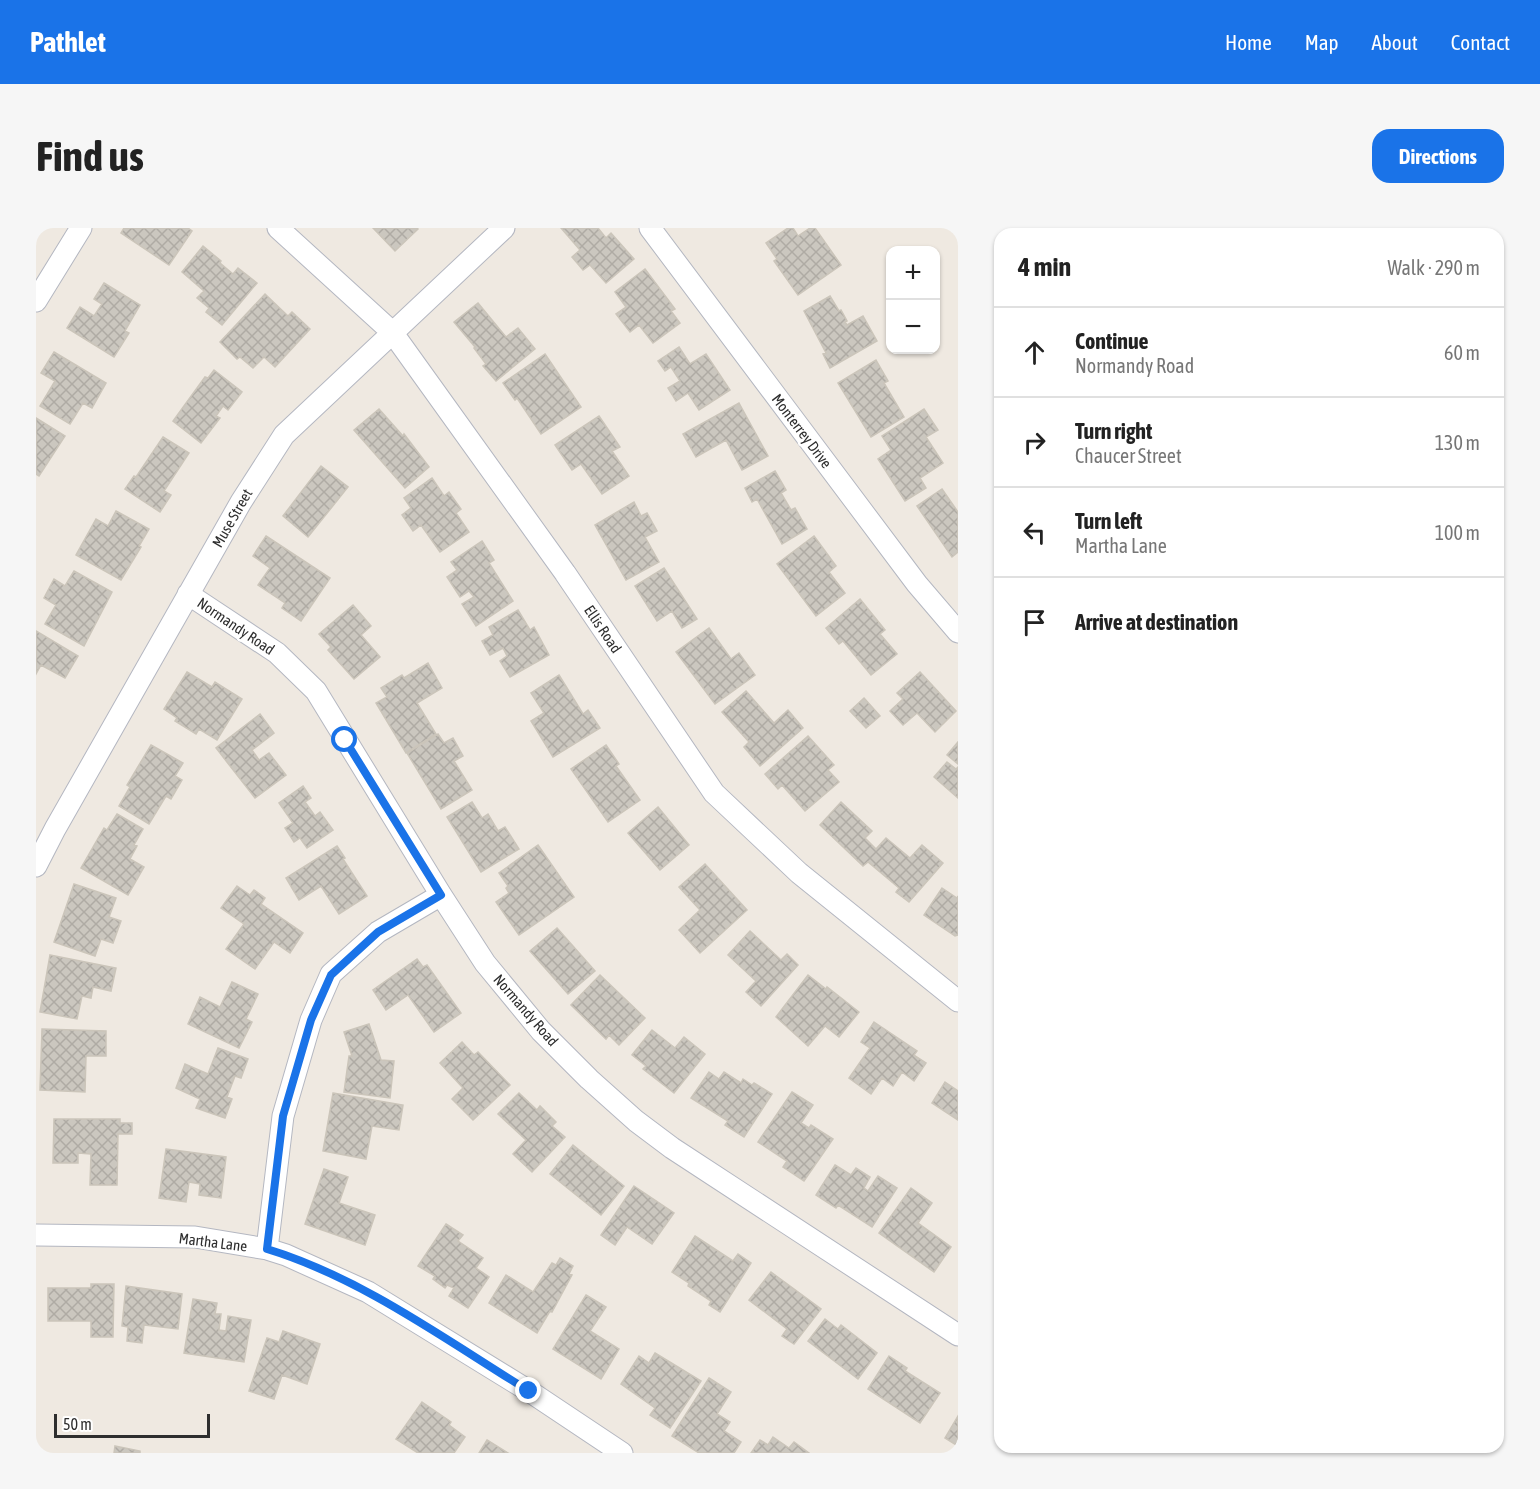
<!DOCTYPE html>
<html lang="en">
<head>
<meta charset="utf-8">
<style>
	:root { --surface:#fff; --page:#f6f6f6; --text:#222; --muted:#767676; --line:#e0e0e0; --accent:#1a73e8 }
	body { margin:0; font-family:"Asap Condensed",sans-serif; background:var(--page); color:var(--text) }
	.controls { position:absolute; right:18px; top:18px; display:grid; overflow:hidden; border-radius:12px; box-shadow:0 2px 4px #0004 }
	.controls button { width:54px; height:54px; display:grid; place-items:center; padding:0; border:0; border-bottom:2px solid var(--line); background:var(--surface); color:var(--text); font:30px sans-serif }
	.scale { position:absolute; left:18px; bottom:15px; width:156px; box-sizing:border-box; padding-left:6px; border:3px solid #2e2e2e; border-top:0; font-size:16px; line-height:21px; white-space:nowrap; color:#2e2e2e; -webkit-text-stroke:4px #fff; paint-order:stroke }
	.stop { position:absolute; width:18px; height:18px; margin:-14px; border:4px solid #1a73e8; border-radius:50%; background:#fff }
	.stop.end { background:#1a73e8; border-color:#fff; box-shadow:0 2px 6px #0008 }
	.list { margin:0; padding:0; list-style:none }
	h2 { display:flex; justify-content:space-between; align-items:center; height:78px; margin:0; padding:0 24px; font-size:26px }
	h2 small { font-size:20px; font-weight:400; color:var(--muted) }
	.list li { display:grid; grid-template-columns:39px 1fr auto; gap:18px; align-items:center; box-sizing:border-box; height:90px; padding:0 24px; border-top:2px solid var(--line) }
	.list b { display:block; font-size:22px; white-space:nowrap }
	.list p { margin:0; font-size:20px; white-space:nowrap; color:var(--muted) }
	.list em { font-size:20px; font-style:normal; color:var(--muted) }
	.icon { flex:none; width:33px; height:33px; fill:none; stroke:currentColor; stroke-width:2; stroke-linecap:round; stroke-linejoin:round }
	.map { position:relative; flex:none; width:922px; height:1225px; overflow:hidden; border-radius:18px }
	header { display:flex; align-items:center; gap:36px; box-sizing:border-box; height:84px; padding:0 30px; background:var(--accent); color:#fff }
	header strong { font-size:28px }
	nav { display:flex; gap:33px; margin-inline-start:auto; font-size:21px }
	.intro { display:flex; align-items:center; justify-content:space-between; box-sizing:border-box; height:144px; padding:0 36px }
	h1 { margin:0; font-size:42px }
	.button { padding:15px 27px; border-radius:18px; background:var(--accent); color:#fff; font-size:21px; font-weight:700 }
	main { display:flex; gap:36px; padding:0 36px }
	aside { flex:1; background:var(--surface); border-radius:18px; box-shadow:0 2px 4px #0004 }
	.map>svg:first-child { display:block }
	.building { fill:url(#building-cross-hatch); stroke:#cbc5ba; stroke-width:1.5 }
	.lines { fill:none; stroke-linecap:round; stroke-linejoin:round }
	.street-casing { stroke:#b4b7c1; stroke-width:23 }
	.street { stroke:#fff; stroke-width:21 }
	.route { stroke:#1a73e8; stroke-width:8 }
	.labels { text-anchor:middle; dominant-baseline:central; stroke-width:5; stroke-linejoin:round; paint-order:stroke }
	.street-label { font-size:15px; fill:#2e2e2e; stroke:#fff }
</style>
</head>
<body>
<header>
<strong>Pathlet</strong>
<nav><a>Home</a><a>Map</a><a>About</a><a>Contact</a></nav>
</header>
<div class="intro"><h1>Find us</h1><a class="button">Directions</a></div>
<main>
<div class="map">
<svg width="922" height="1225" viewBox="0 0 922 1225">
	<defs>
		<pattern id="building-cross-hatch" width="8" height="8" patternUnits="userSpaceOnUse" patternTransform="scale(1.5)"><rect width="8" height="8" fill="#cbc7bf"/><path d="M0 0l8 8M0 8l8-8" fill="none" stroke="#afaba4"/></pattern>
	</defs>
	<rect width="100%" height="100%" fill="#efe9e1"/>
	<path class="building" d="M88,0H152L156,3L133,37L85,5Z
		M337,0H381L382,1L359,23Z
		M525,0H562L570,10L575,5L598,31L570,55L554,37L547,42L536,29L544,22Z
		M752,0H757L762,8L774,0H779L805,37L762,67L738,33L741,31L730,15Z
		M167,18L185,33L184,35L197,46L202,40L221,55L186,97L170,84L173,80L161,70L168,63L146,44Z
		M609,41L639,81L635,83L644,95L617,115L603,97L594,104L580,86L590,79L579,64Z
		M68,55L104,77L89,103L93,105L78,129L31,100L44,79L58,88L66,76L58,71Z
		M229,66L252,88L256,84L274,101L239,139L228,129L217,140L204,129L201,131L184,114Z
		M794,68L803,83L805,82L811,93L809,94L811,97L827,88L841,113L794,140L787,126L790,125L768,83Z
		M442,75L470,109L482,100L499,121L460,153L447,138L450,136L438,120L439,119L418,94Z
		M643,119L654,136L670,126L694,162L663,182L652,165L640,173L632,160L644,153L635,139L629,143L622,133Z
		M18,124L70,155L56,180L47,175L34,196L4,178L19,153L5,145Z
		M509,126L545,179L505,206L481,170L479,172L467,155Z
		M840,132L852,153L848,155L868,189L835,209L802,155Z
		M178,142L206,164L192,182L187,178L180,188L184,190L165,215L137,193L169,149L172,150Z
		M703,175L732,228L706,242L690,212L660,229L647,206Z
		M343,181L367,208L368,206L393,239L369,260L318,202Z
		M888,181L902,202L890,209L907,235L884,250L890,260L869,273L842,231L855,222L846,208Z
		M563,188L584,219L576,223L593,248L566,266L545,236L536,242L519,217Z
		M0,190L29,208L3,248L0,246Z
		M127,209L153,225L128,263L135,267L124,284L89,261L98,248L100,249Z
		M285,238L312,259L272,309L247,288Z
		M739,243L750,262L745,265L755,282L759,280L771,301L746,316L721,271L716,274L709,260Z
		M396,250L408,268L413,264L425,281L420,285L433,304L404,324L385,297L377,303L366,287L375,280L368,270Z
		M906,261L922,284V324L916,329L881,278Z
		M598,274L605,288L611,285L621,303L609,309L623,334L590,352L559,297Z
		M80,283L113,301L103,318L105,319L85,352L40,327L60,291L72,298Z
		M230,308L294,350L265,393L246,380L249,375L222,357L234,340L217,328Z
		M778,308L800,338L793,344L809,365L780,388L741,336Z
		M446,313L458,332L453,335L477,373L440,398L426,376L438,369L433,363L424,369L411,349L421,342L415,334Z
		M628,340L661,391L646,400L636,383L621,393L599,358Z
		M38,343L76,364L48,418L9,396L20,377L8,370L18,351L29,358Z
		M824,371L849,402L844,406L861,426L835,447L807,413L803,416L790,400Z
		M317,377L335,398L325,407L344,429L318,451L292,422L295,419L283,406Z
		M482,382L494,402L498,399L513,427L474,449L464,433L471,428L467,420L454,427L446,413L457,407L453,399Z
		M673,400L695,431L703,425L719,447L679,476L640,424Z
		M0,403L42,428L29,450L5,437L0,446Z
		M392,435L406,460L381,475L400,506L370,525L340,475L351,469L345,460L366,447L368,450Z
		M151,444L176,459L179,454L206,471L181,512L163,501L160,506L139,493L141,490L128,481Z
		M884,444L920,483L899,504L881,485L867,497L854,483L867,471L861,465Z
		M523,447L547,486L552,482L564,500L517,529L495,493L508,485L495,465Z
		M710,463L738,495L752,482L767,500L724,538L708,519L713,514L686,484Z
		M828,470L844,488L830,500L814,483Z
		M224,486L238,505L216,522L223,532L233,525L250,547L219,570L180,520Z
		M402,506L408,515L417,510L427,528L418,533L436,562L405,581L371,525Z
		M772,508L798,537L792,542L803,554L769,583L746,557L742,561L729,546Z
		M922,514V536L911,527Z
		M115,517L147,535L139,548L146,552L135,571L130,568L113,596L83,578L94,559L91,557Z
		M570,517L583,536L580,538L604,572L572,594L535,541Z
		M911,534L920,541L922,539V570L898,549Z
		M267,558L275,570L269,574L279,588L284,584L297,602L271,620L264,610L258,614L249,600L257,595L243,575Z
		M436,574L446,590L452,586L462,603L469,599L483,621L445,644L411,589Z
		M805,574L836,603L829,610L840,621L850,610L874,630L886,617L907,635L873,674L860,664L863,660L832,634L827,638L784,597Z
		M622,579L653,617L624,642L592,605Z
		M81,586L107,601L98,617L101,618L94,631L108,639L92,667L45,640L68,600L71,602Z
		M502,617L538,669L483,707L460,674L473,665L470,660L472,658L463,645Z
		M301,618L309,630L307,631L331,668L303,686L285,658L263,672L250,650Z
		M669,636L711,682L664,725L643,702L664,682L643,659Z
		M38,656L80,670L73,689L85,693L77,715L65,711L59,728L18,714Z
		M201,658L214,667L218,662L229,670L225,676L267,705L254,725L238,714L219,741L190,721L208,696L185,680Z
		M906,660L921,670L922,668V707L919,708L888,687Z
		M521,700L559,743L532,766L494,723Z
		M714,703L745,732L751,726L762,737L725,778L710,764L720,753L692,727Z
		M14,727L80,740L75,763L57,759L55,770L46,768L41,791L4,784Z
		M381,731L387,739L391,737L425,785L398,804L372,767L350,782L337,762Z
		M564,747L609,790L583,817L573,807L570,811L535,777Z
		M772,747L790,761L791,759L823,784L803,809L789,798L772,818L740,789Z
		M196,754L222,766L210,791L216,794L203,820L152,796L164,769L184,779Z
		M838,794L881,823L878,827L890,835L878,853L866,844L857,858L846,850L835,866L813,850L834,820L825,814Z
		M333,796L345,832L358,833L354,870L308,864L313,828H316L308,804Z
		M6,801L70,803V828H50L49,864L4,862Z
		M616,802L639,820L648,809L669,826L638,865L607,841L610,838L596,827Z
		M426,814L438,827L442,824L474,857L437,892L416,871L427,860L404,835Z
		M182,820L212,831L205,850L199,848L191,869L196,871L189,890L160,880L164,871L140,860L149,836L172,846Z
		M673,844L683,851L688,844L705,855L707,851L716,857L718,855L736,866L708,909L689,897L692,893L655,870Z
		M909,854L922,863V892L896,875Z
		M756,864L777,877L765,895L773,900L775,897L797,911L768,953L747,939L751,933L722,914Z
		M297,865L367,877L363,902L336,898L330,931L287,923Z
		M483,865L501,882L504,878L520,894L516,898L529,909L496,944L477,926L490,912L462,886Z
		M18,891H84V895H96V906H82L81,957H54L55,926L42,925V935H17Z
		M537,917L588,958L565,987L514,946Z
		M130,921L190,929L185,970L163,967L164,956L153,954L150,974L123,970Z
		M799,937L815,947L820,940L834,949L828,960L832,963L842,948L861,960L836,999L802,977L800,980L780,967Z
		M288,941L312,949L303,975L339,987L329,1017L269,996Z
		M598,958L638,985L616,1016L591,999L579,1017L565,1007Z
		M875,960L896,975L882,995L915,1019L898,1044L843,1005Z
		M410,996L427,1007L422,1013L447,1030L440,1040L453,1049L432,1080L413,1068L418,1060L411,1057L409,1060L397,1051L399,1048L382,1038Z
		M659,1008L697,1033L702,1026L715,1035L684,1084L673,1077L675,1073L652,1058L653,1055L636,1044Z
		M524,1030L537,1038L533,1046L536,1047L516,1084L514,1083L501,1105L453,1075L470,1047L497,1064L516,1035L520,1037Z
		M735,1044L785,1081L758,1116L746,1108L751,1101L713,1072Z
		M55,1056H78L77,1109H55V1093H12V1060H55Z
		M90,1058L146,1066L142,1101L108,1097L106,1115L91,1113L92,1099L86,1098Z
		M550,1067L570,1079L554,1103L583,1121L565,1151L517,1121Z
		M157,1071L181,1075L179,1086H185L183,1102L190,1103L192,1088L215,1092L208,1134L148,1125Z
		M789,1091L802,1101L805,1097L841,1125L822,1151L772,1113Z
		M247,1103L284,1116L271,1156L246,1147L238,1171L213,1163L231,1110L243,1114Z
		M619,1125L665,1153L634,1200L614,1187L619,1180L585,1156L603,1128L613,1135Z
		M853,1128L871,1140L869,1143L904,1165L884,1195L832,1161Z
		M673,1150L695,1164L681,1186L694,1194L688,1203L705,1214L698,1225H663L636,1208Z
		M386,1174L415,1194L413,1197L429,1209L418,1225H382L360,1211Z
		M922,1188V1218L909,1210Z
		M737,1209L753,1220L758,1214L773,1225H715L724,1212L732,1217Z
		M451,1212L472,1225H443Z
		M79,1218L104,1223V1225H78Z"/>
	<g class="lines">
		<g class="street-casing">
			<path id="street" d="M242,0L356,104L529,345L678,565L763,645L922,773
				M614,0L881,356L922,404
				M0,73L45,0
				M152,366L241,425L280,463L405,667L449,735L505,803L553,851L600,893L636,920L922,1107
				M0,638L19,601L205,274L248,207L468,0
				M0,1007L159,1009L231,1021L250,1027L332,1064L493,1163L586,1225
				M231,1021L247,888L275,792L295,746L342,704L405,667"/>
		</g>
		<use href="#street" class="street"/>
	</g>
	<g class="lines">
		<path class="route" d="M309,512L405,667L342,704L295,747L275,792L247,888L231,1021C326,1050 410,1112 493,1163"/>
	</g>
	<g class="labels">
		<g class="street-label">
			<text transform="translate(766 203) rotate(53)">Monterrey Drive</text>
			<text transform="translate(196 290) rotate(-60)">Muse Street</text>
			<text transform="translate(200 398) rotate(34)">Normandy Road</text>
			<text transform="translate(567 401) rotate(56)">Ellis Road</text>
			<text transform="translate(490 782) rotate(49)">Normandy Road</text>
			<text transform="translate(177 1014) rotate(7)">Martha Lane</text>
		</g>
	</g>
</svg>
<div class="controls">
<button>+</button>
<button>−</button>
</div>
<div class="scale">50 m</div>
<div class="stop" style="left:309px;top:512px"></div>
<div class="stop end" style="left:493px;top:1163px"></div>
</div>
<aside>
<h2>4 min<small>Walk · 290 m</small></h2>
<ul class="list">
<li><svg class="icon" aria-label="ahead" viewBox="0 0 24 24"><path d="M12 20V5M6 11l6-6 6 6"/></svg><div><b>Continue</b><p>Normandy Road</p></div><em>60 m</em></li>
<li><svg class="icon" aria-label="right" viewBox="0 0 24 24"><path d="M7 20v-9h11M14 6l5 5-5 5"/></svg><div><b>Turn right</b><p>Chaucer Street</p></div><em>130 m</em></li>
<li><svg class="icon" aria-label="left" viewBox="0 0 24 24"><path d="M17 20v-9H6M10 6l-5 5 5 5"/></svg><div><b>Turn left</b><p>Martha Lane</p></div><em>100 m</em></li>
<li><svg class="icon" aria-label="arrive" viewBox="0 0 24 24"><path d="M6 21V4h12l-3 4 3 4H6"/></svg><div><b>Arrive at destination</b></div></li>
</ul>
</aside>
</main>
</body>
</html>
